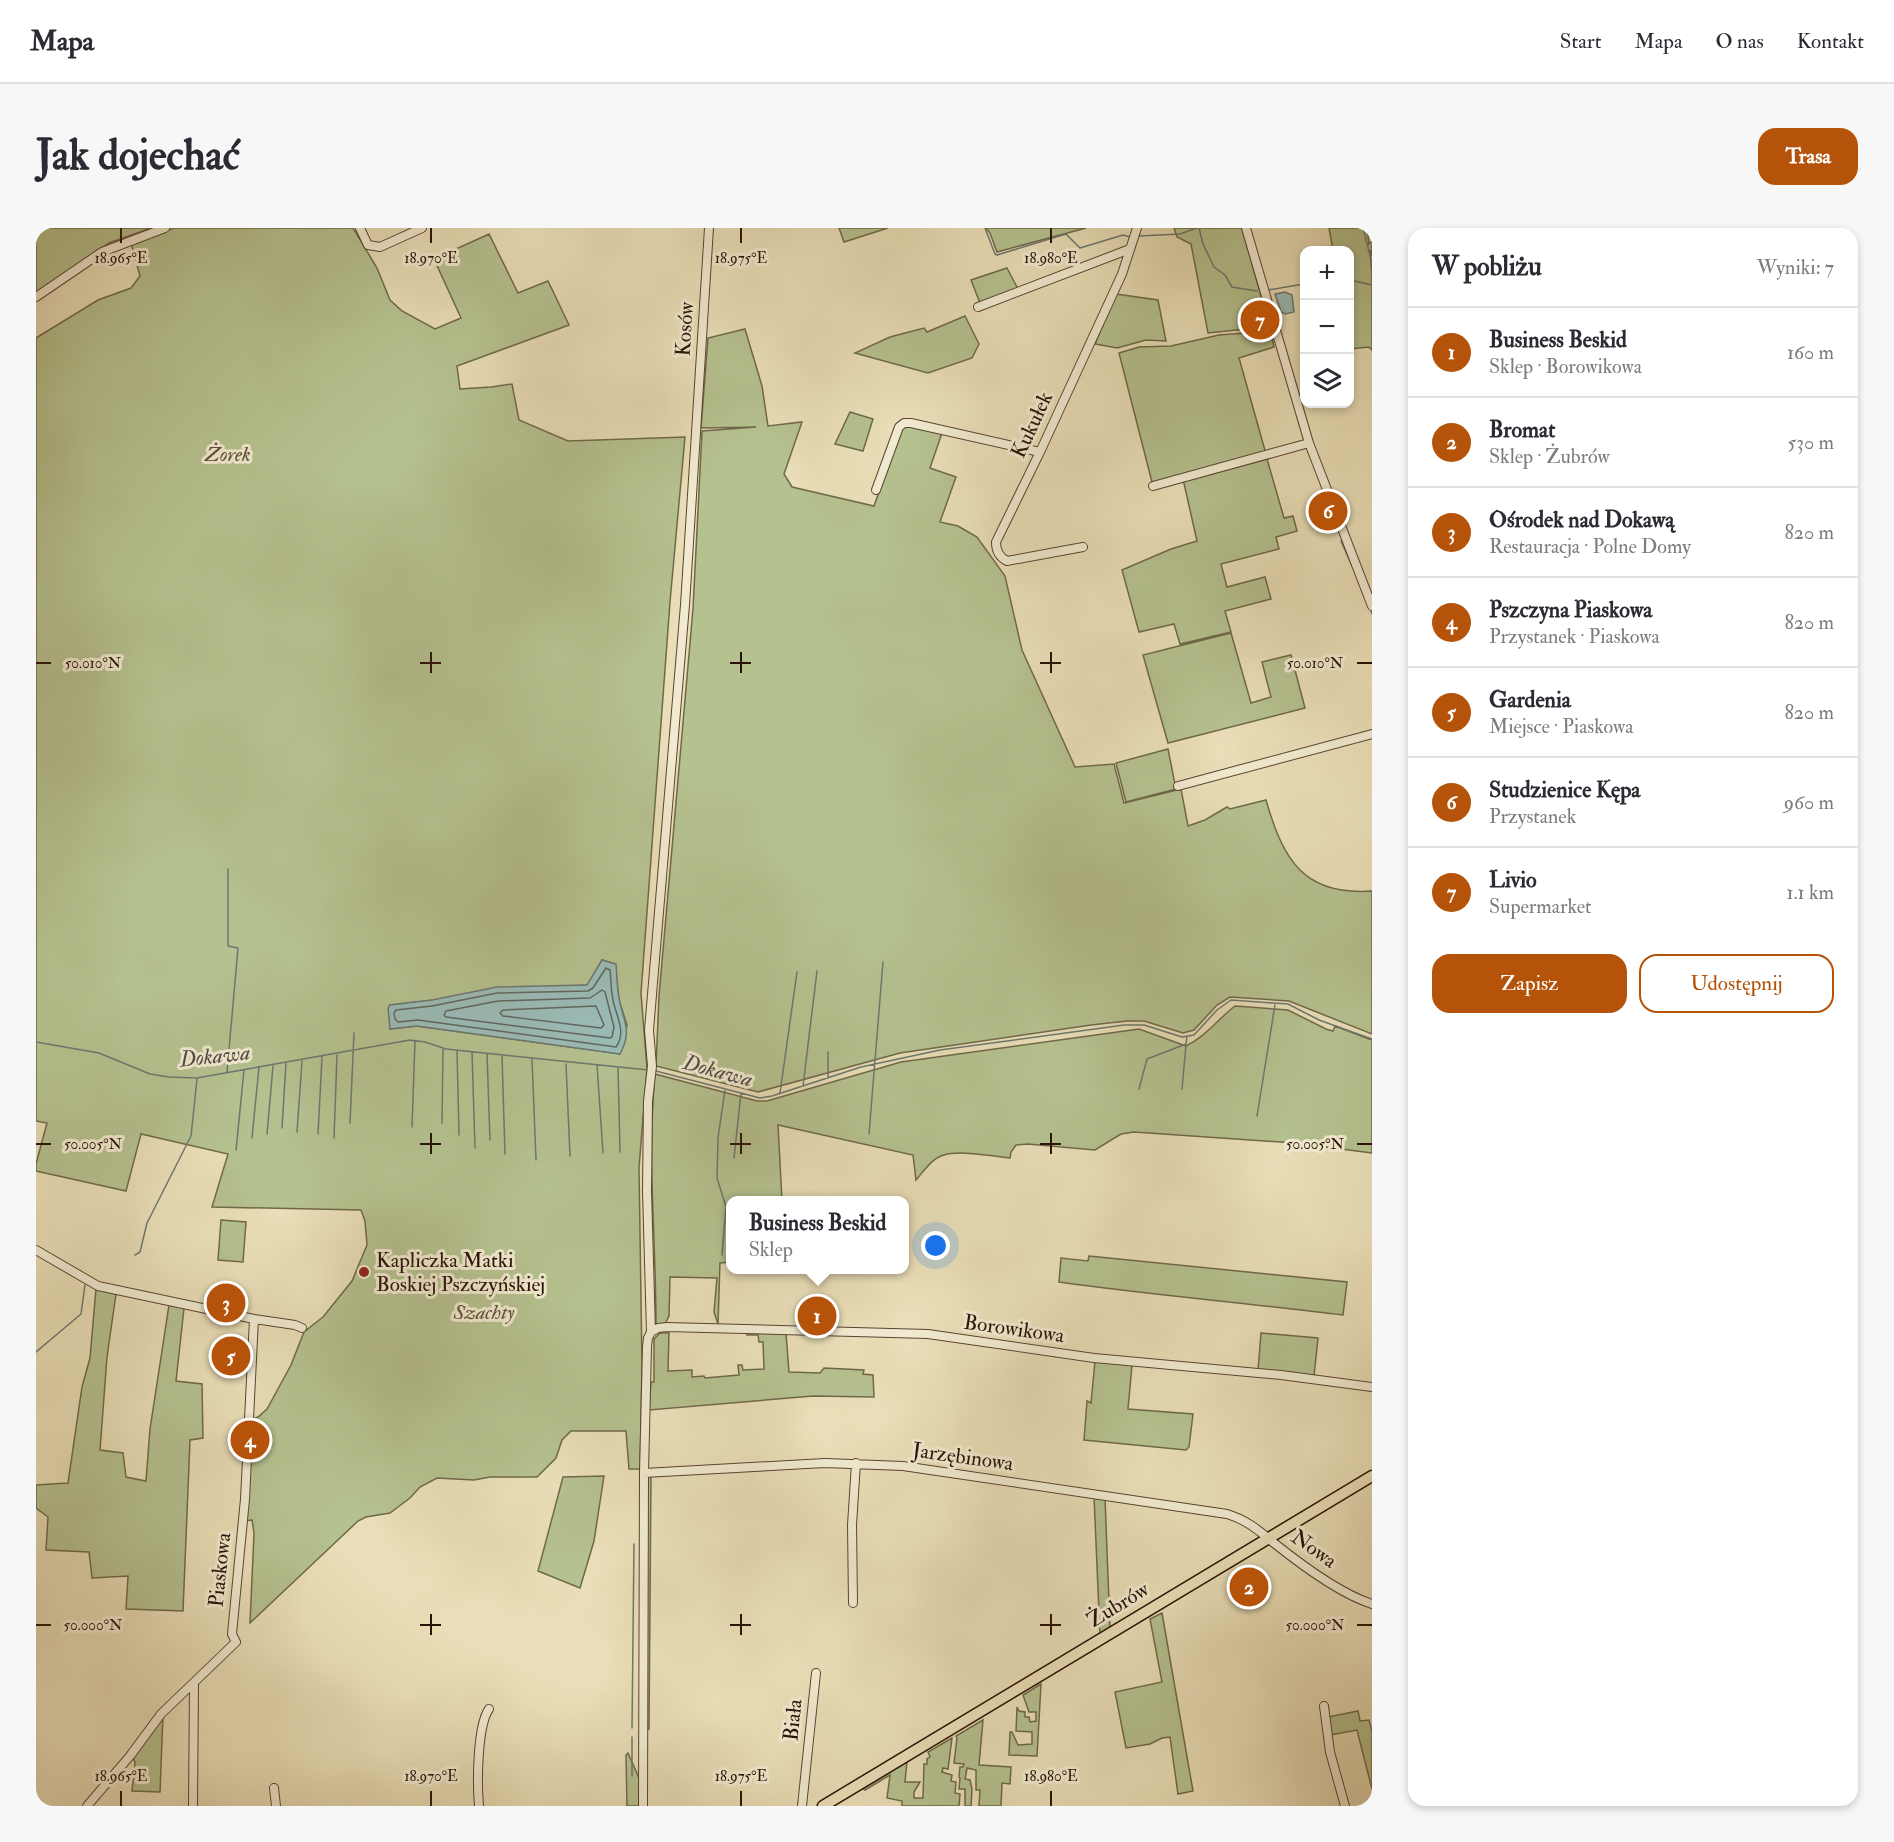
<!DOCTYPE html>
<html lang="pl">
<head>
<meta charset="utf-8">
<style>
	:root { --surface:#fff; --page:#f7f7f7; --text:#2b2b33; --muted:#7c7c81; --line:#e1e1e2; --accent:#b45309 }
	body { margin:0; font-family:"IM FELL Double Pica",serif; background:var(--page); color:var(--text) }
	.controls { position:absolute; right:18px; top:18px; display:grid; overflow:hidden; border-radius:12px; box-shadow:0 3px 9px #0003 }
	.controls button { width:54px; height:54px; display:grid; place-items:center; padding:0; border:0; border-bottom:2px solid var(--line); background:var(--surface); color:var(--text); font:30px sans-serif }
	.you { position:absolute; left:900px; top:1018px; width:21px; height:21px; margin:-15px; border:4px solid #fff; border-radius:50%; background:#1a73e8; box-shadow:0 0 0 9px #1a73e833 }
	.badge { display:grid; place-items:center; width:39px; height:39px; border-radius:50%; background:var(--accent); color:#fff; font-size:20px; font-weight:700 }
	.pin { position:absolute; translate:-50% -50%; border:3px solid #fff; box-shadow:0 2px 6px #0006 }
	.popup { position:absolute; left:690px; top:968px; width:183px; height:78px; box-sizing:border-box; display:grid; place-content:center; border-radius:12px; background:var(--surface); filter:drop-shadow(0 2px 4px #0005); font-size:20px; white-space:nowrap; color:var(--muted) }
	.popup b { font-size:22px; color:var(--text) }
	.popup::after { content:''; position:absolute; left:50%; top:100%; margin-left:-12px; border:12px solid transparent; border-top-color:var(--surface) }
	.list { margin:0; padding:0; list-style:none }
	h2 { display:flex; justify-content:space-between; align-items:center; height:78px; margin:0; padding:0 24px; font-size:26px }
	h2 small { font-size:20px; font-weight:400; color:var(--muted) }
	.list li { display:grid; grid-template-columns:39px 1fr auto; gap:18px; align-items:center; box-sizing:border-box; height:90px; padding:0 24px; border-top:2px solid var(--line) }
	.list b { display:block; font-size:22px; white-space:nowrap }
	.list p { margin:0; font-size:20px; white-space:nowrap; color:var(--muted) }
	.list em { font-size:20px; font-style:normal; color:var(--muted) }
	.actions { display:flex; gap:12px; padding:18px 24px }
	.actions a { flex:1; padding:14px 0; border:2px solid var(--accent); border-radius:18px; text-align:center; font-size:21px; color:var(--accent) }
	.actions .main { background:var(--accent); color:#fff }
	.icon { flex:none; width:33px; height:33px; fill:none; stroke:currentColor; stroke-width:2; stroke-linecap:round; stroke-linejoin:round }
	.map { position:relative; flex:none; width:1336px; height:1578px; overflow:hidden; border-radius:18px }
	header { display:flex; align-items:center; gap:36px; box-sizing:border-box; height:84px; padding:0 30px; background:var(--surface); border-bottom:2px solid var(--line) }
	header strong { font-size:28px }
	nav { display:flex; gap:33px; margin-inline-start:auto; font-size:21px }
	.intro { display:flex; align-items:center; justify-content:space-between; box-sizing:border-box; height:144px; padding:0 36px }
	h1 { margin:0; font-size:42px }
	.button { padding:15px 27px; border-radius:18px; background:var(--accent); color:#fff; font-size:21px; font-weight:700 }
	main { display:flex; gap:36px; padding:0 36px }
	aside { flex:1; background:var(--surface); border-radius:18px; box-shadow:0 3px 9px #0003 }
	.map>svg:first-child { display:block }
	.green { fill:#b5c18f; stroke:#6f694a; stroke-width:1.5; fill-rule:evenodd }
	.water { fill:#9abbb6; stroke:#6d7770; stroke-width:1.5 }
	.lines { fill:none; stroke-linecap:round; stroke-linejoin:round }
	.shore { stroke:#62665e; stroke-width:1.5 }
	.stream { stroke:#6d7770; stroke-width:1.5 }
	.minor-casing { stroke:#594432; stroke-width:10 }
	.major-casing { stroke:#291106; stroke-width:13 }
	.minor { stroke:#f1ead0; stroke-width:8 }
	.major { stroke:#e9deb7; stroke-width:10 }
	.ticks { fill:none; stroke:#291106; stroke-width:2 }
	.poi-dot { fill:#8f2418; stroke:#f1ead0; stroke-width:2 }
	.labels { text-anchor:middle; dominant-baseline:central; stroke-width:6; stroke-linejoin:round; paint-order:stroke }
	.street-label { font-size:21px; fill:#291106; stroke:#f1ead0 }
	.park-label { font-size:21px; font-style:italic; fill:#5a4f36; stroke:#f1ead0 }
	.poi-label { font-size:21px; fill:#291106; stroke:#f1ead0; text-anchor:start }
	.water-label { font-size:22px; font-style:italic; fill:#514c44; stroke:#f1ead0 }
	.ticks-label { font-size:15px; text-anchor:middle; fill:#291106; stroke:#f1ead0; stroke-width:6; stroke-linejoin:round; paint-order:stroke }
</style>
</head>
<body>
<header>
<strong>Mapa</strong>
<nav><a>Start</a><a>Mapa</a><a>O nas</a><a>Kontakt</a></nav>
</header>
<div class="intro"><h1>Jak dojechać</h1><a class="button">Trasa</a></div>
<main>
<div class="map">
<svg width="1336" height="1578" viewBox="0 0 1336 1578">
	<rect width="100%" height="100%" fill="#e9deb7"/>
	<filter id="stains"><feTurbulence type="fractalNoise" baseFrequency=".00333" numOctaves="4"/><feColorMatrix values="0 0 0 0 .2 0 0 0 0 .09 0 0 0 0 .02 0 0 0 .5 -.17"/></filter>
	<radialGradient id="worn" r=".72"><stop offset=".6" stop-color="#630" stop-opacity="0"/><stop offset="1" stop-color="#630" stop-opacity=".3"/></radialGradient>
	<path class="green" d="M0,0H115L73,15L0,65Z
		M138,0H317L341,40L354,72L366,83L399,101L425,90L398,31L453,6L482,65L512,53L533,97L421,138L424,161L455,159L476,156L483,192L532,213L649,209L634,374L605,765L611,840L603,940L606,1136L604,1241H593L590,1203H535L526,1212L520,1230L501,1249H454L438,1252L401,1250L384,1259L374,1270L354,1285L330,1289L322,1293L214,1395L218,1305L216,1292L207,1293L212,1193L222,1189L231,1181L255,1137L268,1104L287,1089L316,1053L331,1017L329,993L325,982L176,979L192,926L105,906L90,963L0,943V936L11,895L0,893V110L62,72L95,60L104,48L95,15ZM566,732L579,736L583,772L591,797L584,826L381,798L354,801V777L518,759L552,757Z
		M803,0H852L808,14Z
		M950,0H1050L961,24L954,5Z
		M1138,0H1206L1228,79L1215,83L1220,100L1172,105L1155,16L1141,9Z
		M1293,0H1331L1333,16L1336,13V28L1334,22L1336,47V122L1333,119L1314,121V22H1297Z
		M971,40L982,61L944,75L935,52Z
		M1080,66L1122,72L1130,113L1110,112L1081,120L1059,116Z
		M929,88L943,116L936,130L892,145L819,125L854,109L888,100L891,104Z
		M709,101L726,158L732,198L766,194L748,246L756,259L838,278L865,202L870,197L906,205L894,240L920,249L904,294L922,298L941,309L969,348L986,422L1039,539L1078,536L1088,575L1145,561L1152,598L1169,592L1191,579L1194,581L1230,572C1247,631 1267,668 1336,663V806L1253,773L1194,769L1181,777L1158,802L1147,805L1108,793H1091L1055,797L864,825L722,864L620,838L623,768L657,381L666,203L720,199L665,200L672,110Z
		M1234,103L1238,119L1203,130L1230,226L1117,258L1083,125L1103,119L1135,118L1183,107Z
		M814,184L837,191L827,223L799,216Z
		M1231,231L1248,290L1257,288L1261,303L1240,309L1243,321L1185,336L1191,359L1229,349L1235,371L1189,383L1195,404L1144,416L1138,396L1103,404L1086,342L1135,321L1161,313L1147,251Z
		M1195,405L1215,475L1235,469L1226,434L1255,427L1269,480L1132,515L1107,427Z
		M1132,521L1140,561L1090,574L1080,535Z
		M1199,778L1252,782L1290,801L1297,803L1299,798L1336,812V925L1259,915L1098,904L1085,906L1059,922L992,916L980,917L975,924L974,930C957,928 924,922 908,927C896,930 888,943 880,952L877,927L742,897L746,972H694V1034L684,1035L682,1096L678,1084L681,1050L634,1049L633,1088L629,1096H620C620,1013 611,929 619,846L721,873H731L865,834L1103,801L1150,818C1169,809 1182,791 1199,778Z
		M185,992L210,994L207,1034L182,1032Z
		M1053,1028L1311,1054L1307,1087C1212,1075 1115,1067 1023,1054L1025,1030L1052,1033Z
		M60,1061L80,1066L71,1129L64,1222L87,1225L90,1249L110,1253L114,1201L133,1077L148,1080L140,1153L166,1156L167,1210L154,1212L147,1383L90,1381L92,1348L56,1350L53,1324L10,1322L12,1289L0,1280V1257L32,1255L46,1159L54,1130Z
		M624,1105H633L632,1143L656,1142V1149L668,1148L669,1150L703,1147L702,1137H706L707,1142L728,1141L727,1114H723L722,1107H711V1105H750L753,1144L784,1145L788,1140L828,1142L827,1146L837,1147L838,1169L777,1168L613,1182L615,1154H618V1111Z
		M1225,1105L1282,1110L1278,1148L1222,1143Z
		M1059,1133L1096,1137L1092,1181L1157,1186L1153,1219L1150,1222L1048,1212L1051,1173L1055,1175Z
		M615,1247L613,1501H610V1248Z
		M568,1248L558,1313L544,1360L502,1343L527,1249Z
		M1058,1268L1069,1270L1074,1401L1064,1408Z
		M1126,1385L1157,1563L1142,1566L1134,1509L1126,1510L1114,1516L1090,1520L1079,1464L1126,1454L1114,1391Z
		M1005,1456L1001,1528L973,1527L974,1504H976L982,1517L996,1516V1504L980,1503L981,1479L983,1483L989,1484V1489H993L994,1494L1000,1493V1484H993L987,1467Z
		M1322,1483L1324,1493L1333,1492L1336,1503V1561L1321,1502L1294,1507L1292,1489Z
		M127,1487L124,1564L96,1563L99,1535L97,1527Z
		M947,1492L943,1537L975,1539L974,1556L966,1555L965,1578H943L944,1562H940V1542L931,1540L929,1551L934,1552L936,1561L935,1578H929V1561H923L924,1550L923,1549L924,1539H927L928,1536L918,1535L921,1510L920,1508Z
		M916,1510L912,1541L907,1540L906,1544L916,1547L915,1553L920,1554L919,1565L924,1566L923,1578H866V1573L851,1570L854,1547L829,1562L825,1559L871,1533L869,1554H884L878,1564V1570H887L888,1536H891V1531L894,1529L892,1524Z
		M592,1525L603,1550V1578H591L590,1527Z"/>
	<path class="water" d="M1249,64L1256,67L1258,84L1249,86L1245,84L1239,66Z
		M566,732L580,736C581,747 581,759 583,770C587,793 597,802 584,826L381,798L354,801L352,780L354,777L396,772L461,759L551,757Z"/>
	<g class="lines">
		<path class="shore" d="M570,740L574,742C575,752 575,762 577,772C580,788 591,804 580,819L382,792L362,794L359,791L358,785L360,782L396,778L461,765L552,763L557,760Z
			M566,762L569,764L578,799L576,809L574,810L410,789L408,787L410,783L462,773L554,770Z
			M560,778L568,797L565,800L467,788L464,785L467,782Z"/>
		<path class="stream" d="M949,0L959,26L961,27L1030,6L1044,20L1087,7L1094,9
			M1163,0L1167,16L1178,39L1189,47L1196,59L1221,63
			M1327,0L1336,35
			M1103,8L1144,6L1161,0
			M1314,52L1336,57
			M1232,62L1268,56
			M1305,313L1316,338
			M1334,380L1336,386
			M0,814L63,825L114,846L133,849L161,850L374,812L389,814L410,821L612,842
			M421,822L423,907
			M436,824L439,920
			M451,826L454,912
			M466,828L469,926
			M496,831L500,932
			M530,836L534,928
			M561,837L567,925
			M582,839L584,924
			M620,843L724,870L736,868L825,839L904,822L1088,797H1108L1146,809L1158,807L1181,782L1195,772L1252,776L1283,792L1336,811
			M191,844L202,720L192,718V641
			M792,850V824
			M767,858L781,743
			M1103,861L1111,831L1150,816L1151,808
			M1146,861L1150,817
			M744,865L761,744
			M1221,888L1239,777
			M314,895L318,805
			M406,895L407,821
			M376,899L379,813
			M246,900L250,835
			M261,904L266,833
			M231,906L237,838
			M282,906L286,829
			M833,906L847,734
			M216,910L223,839
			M298,910L301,827
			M200,922L208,842
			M698,930L705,865
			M99,1027L104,1024L111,995L155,908L161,851
			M686,1027L690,979L681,950L682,910L689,862
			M0,1124L45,1086L49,1057
			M596,1500L598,1316
			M596,1509V1548"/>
		<g class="minor-casing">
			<path id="minor" d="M324,0L332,17L344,19L386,0
				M1210,0L1273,215L1336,378
				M0,69L66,24L129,0
				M942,79L1094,21
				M1117,258L1273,215
				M840,262L863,199L868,195H875L1004,224
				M1047,319L971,333C963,329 960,323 960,314L1004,224L1086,46L1101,0
				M1142,558L1336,506
				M0,1022L62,1058L218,1091L259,1097L266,1100
				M615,1104L622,1100L631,1099L892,1106L1058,1130L1245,1147L1336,1159
				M608,1245L789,1235L867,1238L1191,1286C1211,1292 1222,1302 1238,1315C1263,1335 1305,1366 1336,1376
				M817,1375L816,1297L820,1235
				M1288,1478L1294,1524L1309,1578
				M238,1560L240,1578
				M51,1578L94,1528L125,1486L200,1414L196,1406L209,1271L218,1091
				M157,1578L158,1455
				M443,1578C441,1556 441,1498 453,1481
				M607,1578L608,1245L611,1119L612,1110L615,1104L611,963L612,873L616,838L613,802L649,377L673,0
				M766,1578L780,1445"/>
		</g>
		<g class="major-casing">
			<path id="major" d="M787,1578L1336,1248"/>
		</g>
		<use href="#minor" class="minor"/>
		<use href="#major" class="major"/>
	</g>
	<path class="ticks" d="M85,0V15M395,0V15M705,0V15M1015,0V15M395,424V445M705,424V445M1015,424V445M0,435H15M384,435H405M694,435H715M1004,435H1025M1321,435H1336M395,905V926M705,905V926M1015,905V926M0,916H15M384,916H405M694,916H715M1004,916H1025M1321,916H1336M395,1386V1407M705,1386V1407M1015,1386V1407M0,1397H15M384,1397H405M694,1397H715M1004,1397H1025M1321,1397H1336M85,1563V1578M395,1563V1578M705,1563V1578M1015,1563V1578"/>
	<circle class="poi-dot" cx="328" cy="1044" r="6"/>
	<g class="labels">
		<g class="street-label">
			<text transform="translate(649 101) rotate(-86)">Kosów</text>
			<text transform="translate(996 197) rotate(-65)">Kukułek</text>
			<text transform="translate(978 1101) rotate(8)">Borowikowa</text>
			<text transform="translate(927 1229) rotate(8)">Jarzębinowa</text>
			<text transform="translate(1278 1321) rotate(35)">Nowa</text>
			<text transform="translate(184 1342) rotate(-84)">Piaskowa</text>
			<text transform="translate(1082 1377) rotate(-31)">Żubrów</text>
			<text transform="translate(757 1492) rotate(-84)">Biała</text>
		</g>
		<g class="park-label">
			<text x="192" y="226">Żorek</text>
			<text x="448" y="1084">Szachty</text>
		</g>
		<g class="poi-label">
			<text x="340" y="1032">Kapliczka Matki<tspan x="340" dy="24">Boskiej Pszczyńskiej</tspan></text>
		</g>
		<g class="water-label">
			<text transform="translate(179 828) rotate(-6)">Dokawa</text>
			<text transform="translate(682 843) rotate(15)">Dokawa</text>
		</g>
	</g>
	<g class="ticks-label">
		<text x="85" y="35">18.965°E</text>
		<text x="395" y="35">18.970°E</text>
		<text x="705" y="35">18.975°E</text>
		<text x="1015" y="35">18.980°E</text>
		<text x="57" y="440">50.010°N</text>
		<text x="1279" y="440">50.010°N</text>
		<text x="57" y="921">50.005°N</text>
		<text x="1279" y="921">50.005°N</text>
		<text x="57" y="1402">50.000°N</text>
		<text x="1279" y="1402">50.000°N</text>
		<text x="85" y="1553">18.965°E</text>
		<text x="395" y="1553">18.970°E</text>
		<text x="705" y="1553">18.975°E</text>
		<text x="1015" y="1553">18.980°E</text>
	</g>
	<rect width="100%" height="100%" filter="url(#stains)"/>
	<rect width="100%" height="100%" fill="url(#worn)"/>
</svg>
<div class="controls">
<button>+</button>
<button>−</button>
<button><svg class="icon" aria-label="layers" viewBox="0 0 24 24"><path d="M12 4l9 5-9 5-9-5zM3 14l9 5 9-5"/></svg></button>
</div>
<div class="you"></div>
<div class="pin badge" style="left:781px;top:1088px">1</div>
<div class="popup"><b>Business Beskid</b>Sklep</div>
<div class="pin badge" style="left:1213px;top:1359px">2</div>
<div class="pin badge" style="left:190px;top:1075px">3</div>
<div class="pin badge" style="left:214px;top:1212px">4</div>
<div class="pin badge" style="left:195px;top:1128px">5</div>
<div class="pin badge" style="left:1292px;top:283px">6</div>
<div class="pin badge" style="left:1224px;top:92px">7</div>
</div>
<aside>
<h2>W pobliżu<small>Wyniki: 7</small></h2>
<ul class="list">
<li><span class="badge">1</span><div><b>Business Beskid</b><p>Sklep · Borowikowa</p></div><em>160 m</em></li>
<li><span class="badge">2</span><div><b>Bromat</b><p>Sklep · Żubrów</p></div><em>530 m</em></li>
<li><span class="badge">3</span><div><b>Ośrodek nad Dokawą</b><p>Restauracja · Polne Domy</p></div><em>820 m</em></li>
<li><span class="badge">4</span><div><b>Pszczyna Piaskowa</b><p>Przystanek · Piaskowa</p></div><em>820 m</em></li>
<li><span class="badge">5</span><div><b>Gardenia</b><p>Miejsce · Piaskowa</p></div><em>820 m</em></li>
<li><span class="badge">6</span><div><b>Studzienice Kępa</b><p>Przystanek</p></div><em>960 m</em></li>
<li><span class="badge">7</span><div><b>Livio</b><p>Supermarket</p></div><em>1.1 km</em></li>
</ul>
<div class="actions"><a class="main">Zapisz</a><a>Udostępnij</a></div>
</aside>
</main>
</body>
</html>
